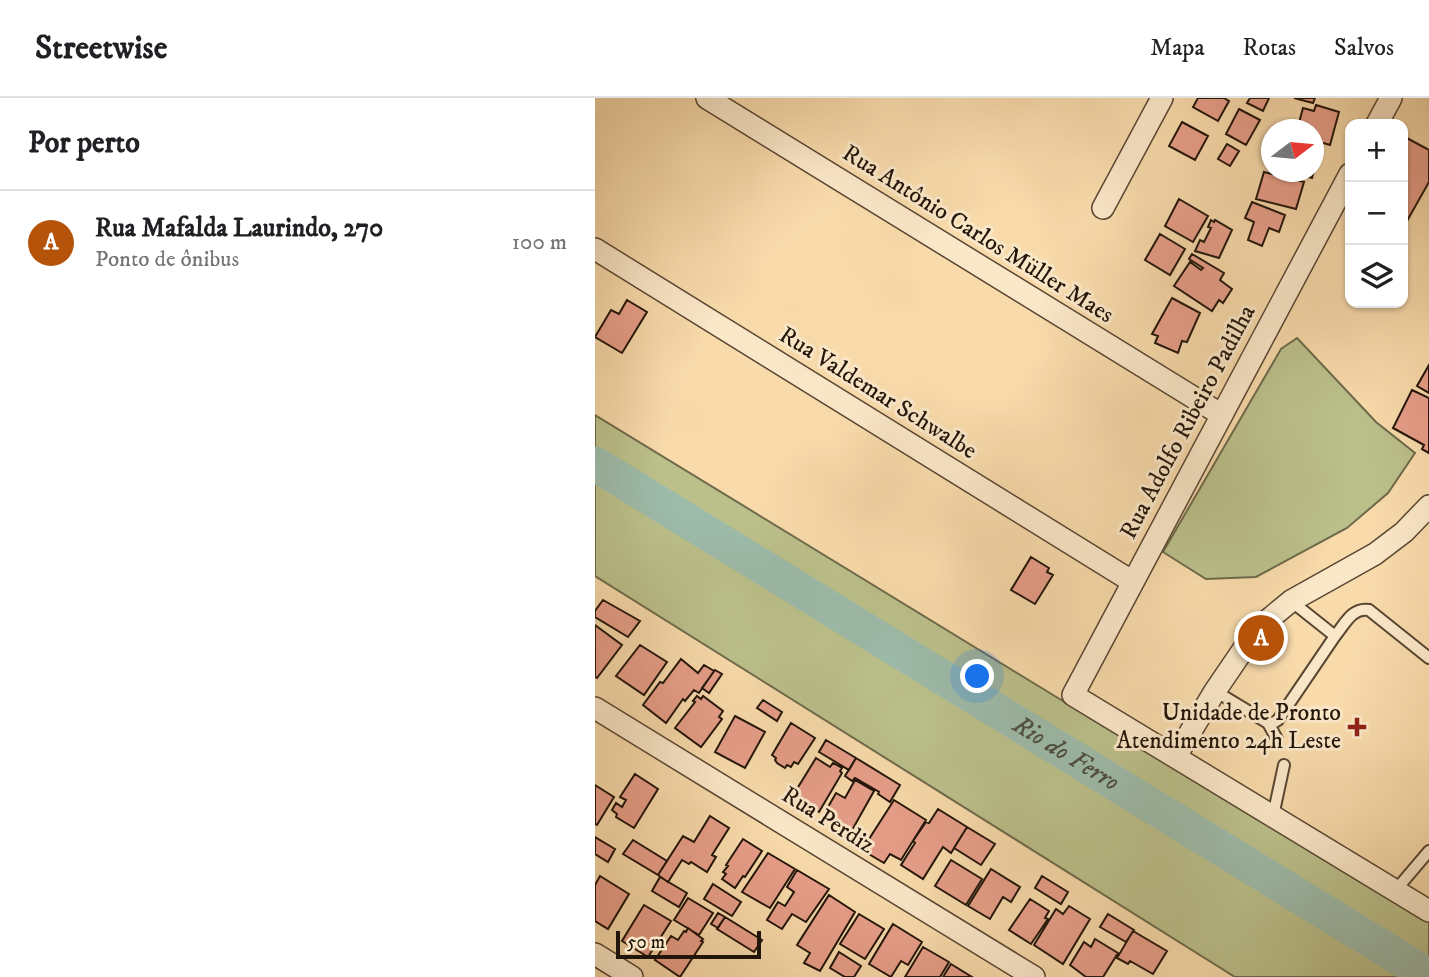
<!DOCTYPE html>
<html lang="pt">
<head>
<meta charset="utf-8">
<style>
	:root { --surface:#fff; --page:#f6f6f6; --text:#202124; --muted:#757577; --line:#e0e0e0; --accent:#b45309 }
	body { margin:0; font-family:"IM FELL DW Pica",serif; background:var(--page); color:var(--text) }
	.controls { position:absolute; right:21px; top:21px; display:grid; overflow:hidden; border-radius:14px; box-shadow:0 2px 5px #0004 }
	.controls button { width:63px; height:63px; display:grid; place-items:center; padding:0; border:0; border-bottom:2px solid var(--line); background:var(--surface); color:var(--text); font:35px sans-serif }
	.compass { position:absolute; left:666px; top:21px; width:63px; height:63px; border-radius:50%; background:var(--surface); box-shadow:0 2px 5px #0004; rotate:74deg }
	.scale { position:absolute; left:21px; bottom:18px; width:145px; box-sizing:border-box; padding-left:7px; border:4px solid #221509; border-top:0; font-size:19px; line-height:24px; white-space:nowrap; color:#221509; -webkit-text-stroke:5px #fae7c8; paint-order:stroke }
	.you { position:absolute; left:383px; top:579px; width:24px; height:24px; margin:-18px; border:5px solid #fff; border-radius:50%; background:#1a73e8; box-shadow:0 0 0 10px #1a73e833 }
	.badge { display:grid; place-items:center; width:46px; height:46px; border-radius:50%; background:var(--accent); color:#fff; font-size:23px; font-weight:700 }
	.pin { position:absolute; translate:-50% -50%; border:4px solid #fff; box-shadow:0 2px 7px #0006 }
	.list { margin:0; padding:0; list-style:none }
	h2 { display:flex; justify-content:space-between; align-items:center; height:91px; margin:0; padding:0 28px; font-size:30px }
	h2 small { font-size:23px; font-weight:400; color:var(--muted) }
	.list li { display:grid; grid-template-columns:46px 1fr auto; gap:21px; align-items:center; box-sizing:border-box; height:105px; padding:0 28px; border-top:2px solid var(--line) }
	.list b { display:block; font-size:26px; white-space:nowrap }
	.list p { margin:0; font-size:23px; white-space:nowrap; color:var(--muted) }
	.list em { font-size:23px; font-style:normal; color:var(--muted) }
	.icon { flex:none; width:38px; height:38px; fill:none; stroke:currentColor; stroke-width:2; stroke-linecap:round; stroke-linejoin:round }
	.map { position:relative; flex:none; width:834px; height:879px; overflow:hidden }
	header { display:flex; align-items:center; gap:42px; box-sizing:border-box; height:98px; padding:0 35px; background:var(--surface); border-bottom:2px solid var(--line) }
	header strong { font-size:33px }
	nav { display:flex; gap:38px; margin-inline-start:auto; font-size:24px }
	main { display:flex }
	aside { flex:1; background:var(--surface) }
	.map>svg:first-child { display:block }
	.green { fill:#bbc08b; stroke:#6e6a4a; stroke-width:2 }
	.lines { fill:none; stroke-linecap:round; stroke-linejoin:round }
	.river { stroke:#9dbbaa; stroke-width:35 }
	.building { fill:#e79e89; stroke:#221509; stroke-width:2 }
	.lane-casing { stroke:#584632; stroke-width:14 }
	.street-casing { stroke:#584632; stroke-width:24 }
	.lane { stroke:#fae7c8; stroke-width:10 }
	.street { stroke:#fae7c8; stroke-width:21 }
	.poi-dot { fill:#8f2418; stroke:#fae7c8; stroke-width:2.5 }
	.labels { text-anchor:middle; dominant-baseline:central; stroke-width:6; stroke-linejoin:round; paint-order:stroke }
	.street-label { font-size:24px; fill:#221509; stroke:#fae7c8 }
	.poi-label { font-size:24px; fill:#221509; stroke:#fae7c8; text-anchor:end }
	.water-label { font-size:26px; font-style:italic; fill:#4d4f41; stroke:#fae7c8 }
</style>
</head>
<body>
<header>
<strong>Streetwise</strong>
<nav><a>Mapa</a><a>Rotas</a><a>Salvos</a></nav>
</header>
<main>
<aside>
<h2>Por perto<small></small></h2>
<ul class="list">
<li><span class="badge">A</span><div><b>Rua Mafalda Laurindo, 270</b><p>Ponto de ônibus</p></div><em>100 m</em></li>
</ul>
</aside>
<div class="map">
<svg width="834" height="879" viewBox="0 0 834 879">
	<rect width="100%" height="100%" fill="#f8daab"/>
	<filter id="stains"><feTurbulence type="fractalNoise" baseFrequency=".00286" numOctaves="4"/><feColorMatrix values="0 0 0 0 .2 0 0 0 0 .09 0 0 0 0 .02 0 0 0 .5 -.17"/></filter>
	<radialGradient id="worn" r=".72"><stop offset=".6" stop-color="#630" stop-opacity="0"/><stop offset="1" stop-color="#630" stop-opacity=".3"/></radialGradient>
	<path class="green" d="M702,240L781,324L820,355L793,395L752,430L661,479L611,481L568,454L686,251Z
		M0,317L463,600L834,824V879H640L0,478Z"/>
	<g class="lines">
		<path class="river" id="s1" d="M0,366L834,878"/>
	</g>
	<path class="building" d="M603,0H629L634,3L623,23L598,9Z
		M655,0H674L668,13L652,5Z
		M699,0H720L718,5Z
		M721,7L744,14L735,47L718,42V32H702L708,10L719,13Z
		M644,11L665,22L651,47L631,36Z
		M587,24L613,38L600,62L574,48Z
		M810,39L834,52V84L808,130V43Z
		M632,46L644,53L635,68L623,61Z
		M718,52L724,53L717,80L701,75L700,74H718Z
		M669,74L709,84L701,111L661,101Z
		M584,101L613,118L598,144L570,128Z
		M657,104L690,117L684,134L674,130L667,148L653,142L659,124L650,120Z
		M616,122L619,124L620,122L637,132L624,160L600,153L605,142L609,144L616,130L613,129Z
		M565,136L590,151L575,177L550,162Z
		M597,156L629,175L625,182L637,191L628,205L624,202L617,213L579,188L595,164L606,172L608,170L594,161Z
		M577,200L605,215L592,244L587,243L583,255L560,245L563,238L557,236Z
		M32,202L52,214L27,255L0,239L16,212L24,216Z
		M834,267V295L822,288Z
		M817,292L834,300V355L827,351L829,347L798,330Z
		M436,459L454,470L452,474L458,477L440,506L416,492Z
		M8,502L45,523L33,539L0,519V513Z
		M0,527L27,547L2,580L0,579Z
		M45,547L72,564L49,597L21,578Z
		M86,561L103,575L109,567L119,573L104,595L99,592L90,603L88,601L71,625L48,607L65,584L68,585Z
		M120,572L127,576L114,595L107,590Z
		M102,598L106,601L108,598L128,613L124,619L127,621L106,649L80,630L100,604L98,603Z
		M168,602L187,614L182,623L162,610Z
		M140,618L170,634L150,670L120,654Z
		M196,625L220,640L203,666L199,664L196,669L192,667L190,670L182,665L180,662L181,660L177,657Z
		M231,642L261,660L254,672L224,654Z
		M221,660L235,669L238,665L247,670L245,673L247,675L224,714L197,699Z
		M261,660L305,687L295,704L283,696L284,694L260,680L257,683L250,678Z
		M40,676L63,691L39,730L21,719L22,716L17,712L21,705L27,709L31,702L25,699Z
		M260,682L279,693L256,734L228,718L241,695L250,700Z
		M0,687L19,699L2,727L0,726Z
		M299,702L331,722L306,762L295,756L289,765L267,752Z
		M343,711L372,729L356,755L348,749L328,781L306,767L320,745L318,743L331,724L334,725Z
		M115,718L134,730L117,757L121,759L112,774L96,764L94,766L87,762L73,784L63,777L88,738L99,744Z
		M372,729L400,746L386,767L359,750Z
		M0,739L20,751L13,764L0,756Z
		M148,741L167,753L150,779L148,778L140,790L127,781L131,776L128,774L133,768L131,767Z
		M38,742L72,763L63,777L28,756Z
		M173,755L200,771L175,810L147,794Z
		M356,762L387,781L371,807L340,788Z
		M396,771L425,789L416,804L408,799L395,821L373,808Z
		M202,772L234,791L211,824L197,816L187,831L172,822L183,804L190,808L199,794L192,789Z
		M5,778L34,796L13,831L0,823V787Z
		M447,778L473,794L466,806L440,790Z
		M65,779L92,795L84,809L57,793Z
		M118,786L146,804L137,818L109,801Z
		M234,797L260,814L225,873L209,865L215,855L202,847Z
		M93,800L118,815L104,837L79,822Z
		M435,801L454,813L450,820L453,821L436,846L414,832Z
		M49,807L76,823L53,859L27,843Z
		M474,808L495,821L468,866L439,847L461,811L468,816Z
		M123,815L130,819L123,830L116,826Z
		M264,816L289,831L270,861L245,846Z
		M513,816L539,832L531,844L505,829Z
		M130,819L167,842L159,854L122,831Z
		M298,826L327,844L313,867L306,863L296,879L274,866Z
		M93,830L108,841L106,843L108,844L85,879L60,862L76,838L83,842L89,833L91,834Z
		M538,833L572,853L558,876L535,863L533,866L522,860Z
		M500,841L523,855L508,879H491L475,867L489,844L496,849Z
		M328,849L354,864L345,879H310Z
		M244,854L266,868L259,879H250L235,870Z
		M356,866L377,879H348Z"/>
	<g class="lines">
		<g class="lane-casing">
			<path id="lane" d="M740,538C750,526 757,509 774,512L834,560
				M620,593L673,625H678L683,622L740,538L696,503
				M673,625L682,641
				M678,718L689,667
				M800,793L834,753"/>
		</g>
		<g class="street-casing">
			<path id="street" d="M112,0L627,317
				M782,26L796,0
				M755,76L478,597L834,813
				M508,110L567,0
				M0,151L538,484
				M0,610L439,879
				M581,658L620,593L650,549L673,522L696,503L780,456L809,434L834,408
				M0,856L37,879"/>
		</g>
		<use href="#lane" class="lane"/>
		<use href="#street" class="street"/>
	</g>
	<path class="poi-dot" d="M758.5 618.5h7v7h7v7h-7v7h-7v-7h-7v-7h7z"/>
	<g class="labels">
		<g class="street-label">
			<text transform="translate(383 136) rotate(32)">Rua Antônio Carlos Müller Maes</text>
			<text transform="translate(283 295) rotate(32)">Rua Valdemar Schwalbe</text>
			<text transform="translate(593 324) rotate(-62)">Rua Adolfo Ribeiro Padilha</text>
			<text transform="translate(233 722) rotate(32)">Rua Perdiz</text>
		</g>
		<g class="poi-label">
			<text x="746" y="615">Unidade de Pronto<tspan x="746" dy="28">Atendimento 24h Leste</tspan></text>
		</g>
		<g class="water-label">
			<text stroke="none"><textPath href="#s1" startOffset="553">Rio do Ferro</textPath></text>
		</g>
	</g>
	<rect width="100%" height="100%" filter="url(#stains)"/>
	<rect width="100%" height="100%" fill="url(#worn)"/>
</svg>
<div class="controls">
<button>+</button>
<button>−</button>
<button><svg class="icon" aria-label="layers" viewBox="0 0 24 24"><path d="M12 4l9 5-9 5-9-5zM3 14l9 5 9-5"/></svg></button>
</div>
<svg class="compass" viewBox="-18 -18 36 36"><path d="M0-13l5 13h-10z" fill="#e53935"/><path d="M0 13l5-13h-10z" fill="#757577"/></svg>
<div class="scale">50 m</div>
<div class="you"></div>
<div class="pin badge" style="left:666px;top:540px">A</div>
</div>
</main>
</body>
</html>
